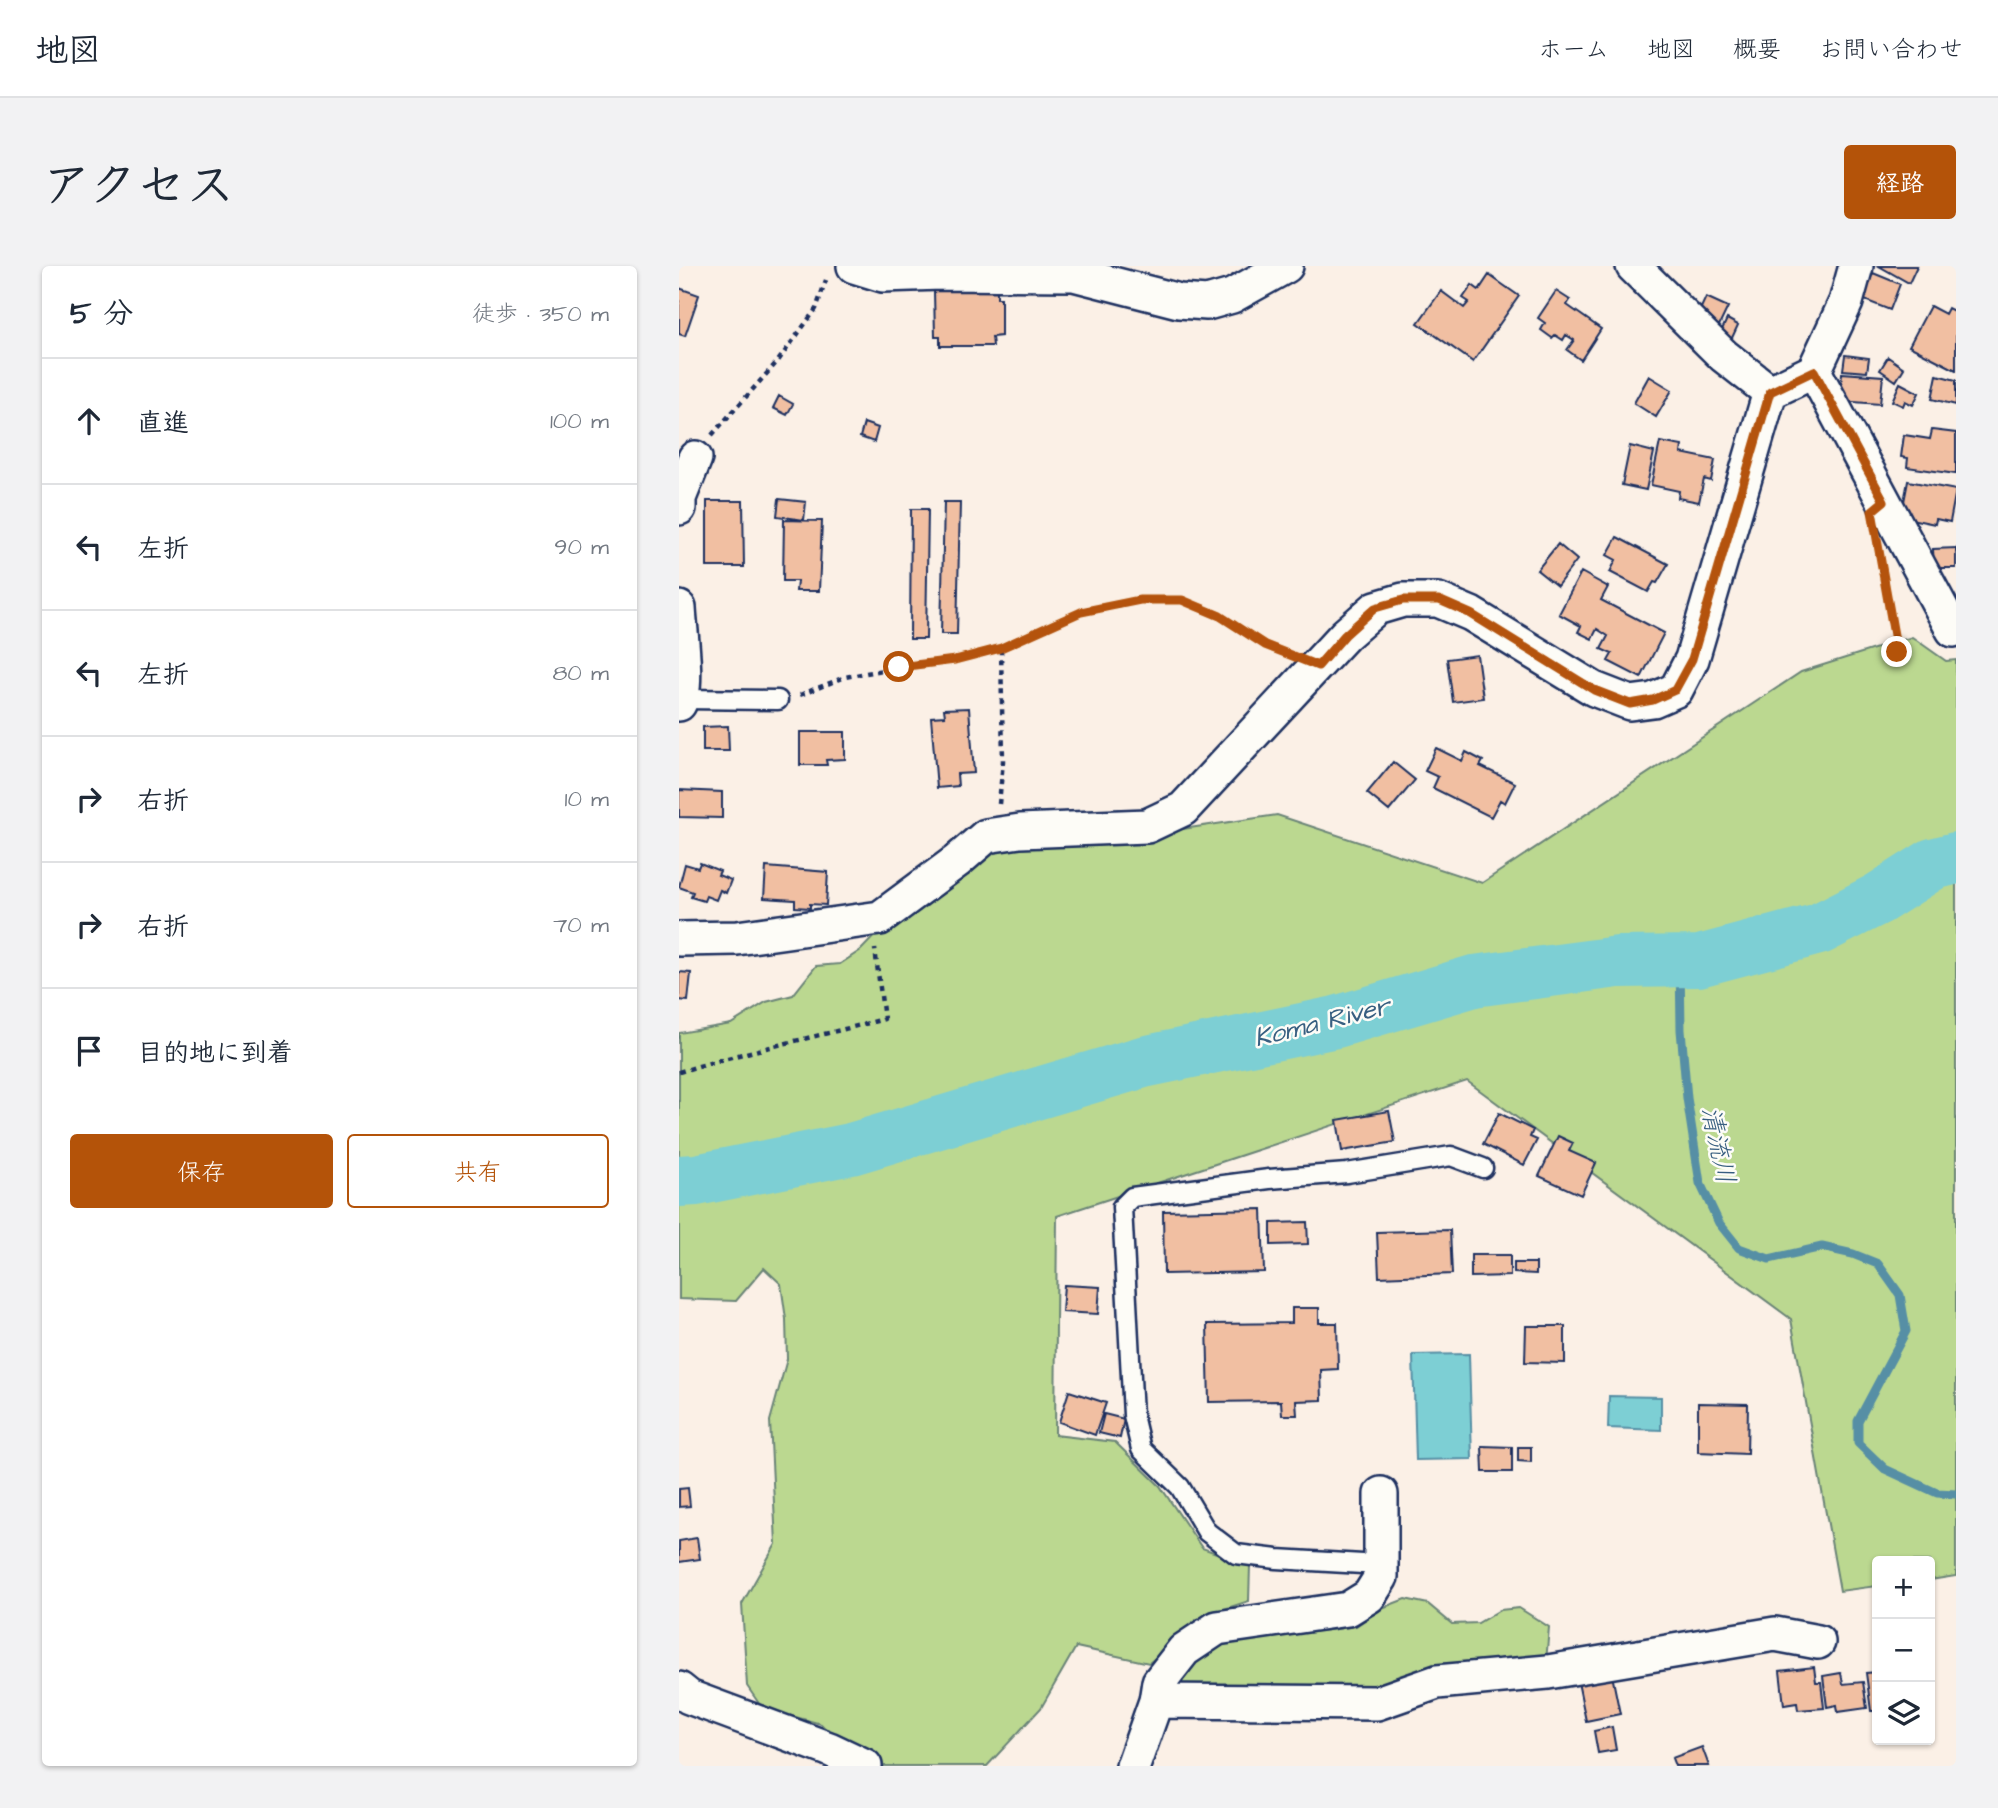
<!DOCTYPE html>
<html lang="ja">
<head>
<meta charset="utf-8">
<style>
	:root { --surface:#fff; --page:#f2f2f3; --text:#1f2937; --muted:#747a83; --line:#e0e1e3; --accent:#b45309 }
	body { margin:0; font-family:"Architects Daughter","Klee One",sans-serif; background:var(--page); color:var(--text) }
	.controls { position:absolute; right:21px; bottom:21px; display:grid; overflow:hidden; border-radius:7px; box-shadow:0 2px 5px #0004 }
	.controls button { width:63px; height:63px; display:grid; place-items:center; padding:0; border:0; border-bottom:2px solid var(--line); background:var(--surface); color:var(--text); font:35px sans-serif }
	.stop { position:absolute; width:21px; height:21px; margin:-16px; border:5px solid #b45309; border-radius:50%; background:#fff }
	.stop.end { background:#b45309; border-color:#fff; box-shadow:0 2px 7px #0008 }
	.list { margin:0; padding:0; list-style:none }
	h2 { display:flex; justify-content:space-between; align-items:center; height:91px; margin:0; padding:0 28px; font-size:30px }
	h2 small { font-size:23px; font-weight:400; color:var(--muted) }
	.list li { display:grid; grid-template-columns:46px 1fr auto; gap:21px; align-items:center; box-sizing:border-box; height:126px; padding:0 28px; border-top:2px solid var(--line) }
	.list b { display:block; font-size:26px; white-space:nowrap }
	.list em { font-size:23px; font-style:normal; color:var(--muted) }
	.actions { display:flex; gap:14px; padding:21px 28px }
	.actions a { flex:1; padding:16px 0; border:2px solid var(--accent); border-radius:7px; text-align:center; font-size:24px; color:var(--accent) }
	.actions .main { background:var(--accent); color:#fff }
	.icon { flex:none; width:38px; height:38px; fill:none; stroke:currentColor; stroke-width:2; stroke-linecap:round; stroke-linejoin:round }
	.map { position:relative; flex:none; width:1277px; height:1500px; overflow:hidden; border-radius:7px }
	header { display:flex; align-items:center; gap:42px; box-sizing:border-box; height:98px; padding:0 35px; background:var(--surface); border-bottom:2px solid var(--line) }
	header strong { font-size:33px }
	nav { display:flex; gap:38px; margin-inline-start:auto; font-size:24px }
	.intro { display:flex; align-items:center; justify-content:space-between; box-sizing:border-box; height:168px; padding:0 42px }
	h1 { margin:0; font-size:49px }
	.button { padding:18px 32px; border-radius:7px; background:var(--accent); color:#fff; font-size:24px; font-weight:700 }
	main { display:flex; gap:42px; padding:0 42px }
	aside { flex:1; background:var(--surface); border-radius:7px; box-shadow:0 2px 5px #0004 }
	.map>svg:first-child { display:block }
	.green { fill:#bbd890; stroke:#6b8477; stroke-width:2 }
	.water { fill:#7dcfd4; stroke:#568fa5; stroke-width:2 }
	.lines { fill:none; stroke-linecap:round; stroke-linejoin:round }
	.stream { stroke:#568fa5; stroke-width:9 }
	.river { stroke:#7dcfd4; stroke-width:52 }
	.building { fill:#f1bfa2; stroke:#1b2f5e; stroke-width:2 }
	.lane-casing { stroke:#1b2f5e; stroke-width:23 }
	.street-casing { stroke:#1b2f5e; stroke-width:38 }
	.path { stroke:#1b2f5e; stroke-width:4.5; stroke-dasharray:5 5; stroke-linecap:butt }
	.lane { stroke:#fdfcf7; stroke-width:18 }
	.street { stroke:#fdfcf7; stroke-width:33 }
	.route { stroke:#b45309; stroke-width:9 }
	.labels { text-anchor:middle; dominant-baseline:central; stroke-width:5; stroke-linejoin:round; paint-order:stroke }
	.water-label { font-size:26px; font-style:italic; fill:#385f81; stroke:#fdfcf7 }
</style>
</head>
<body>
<header>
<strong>地図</strong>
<nav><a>ホーム</a><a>地図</a><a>概要</a><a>お問い合わせ</a></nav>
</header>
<div class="intro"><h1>アクセス</h1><a class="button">経路</a></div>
<main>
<aside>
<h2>5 分<small>徒歩 · 350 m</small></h2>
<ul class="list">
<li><svg class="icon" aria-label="ahead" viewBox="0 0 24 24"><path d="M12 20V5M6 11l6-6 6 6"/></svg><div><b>直進</b></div><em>100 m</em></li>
<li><svg class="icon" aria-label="left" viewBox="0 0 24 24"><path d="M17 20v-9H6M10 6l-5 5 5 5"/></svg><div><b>左折</b></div><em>90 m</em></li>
<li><svg class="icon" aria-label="left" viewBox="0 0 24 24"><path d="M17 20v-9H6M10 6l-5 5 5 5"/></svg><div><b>左折</b></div><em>80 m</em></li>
<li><svg class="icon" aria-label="right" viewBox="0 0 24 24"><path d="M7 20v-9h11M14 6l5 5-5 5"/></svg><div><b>右折</b></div><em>10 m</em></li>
<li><svg class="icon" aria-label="right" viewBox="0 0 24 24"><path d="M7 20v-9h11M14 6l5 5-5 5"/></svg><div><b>右折</b></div><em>70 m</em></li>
<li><svg class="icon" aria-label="arrive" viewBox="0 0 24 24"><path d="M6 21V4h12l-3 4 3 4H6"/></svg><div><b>目的地に到着</b></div></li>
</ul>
<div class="actions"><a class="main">保存</a><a>共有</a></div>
</aside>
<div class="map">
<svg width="1277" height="1500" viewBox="0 0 1277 1500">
	<rect width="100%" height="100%" fill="#fbf0e6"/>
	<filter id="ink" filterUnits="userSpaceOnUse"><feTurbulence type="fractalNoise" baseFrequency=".0143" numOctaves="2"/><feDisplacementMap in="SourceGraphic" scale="14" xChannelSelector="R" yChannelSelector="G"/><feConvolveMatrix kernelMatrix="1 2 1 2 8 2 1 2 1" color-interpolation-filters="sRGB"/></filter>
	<g filter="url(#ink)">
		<path class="green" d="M1233,371L1267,395L1277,394V1310L1251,1314V1295H1198V1320L1161,1325L1112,1053L788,815L378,950L376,1169L436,1176L481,1220L523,1282L571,1299L570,1335L530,1348L470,1397L397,1381L362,1442L308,1500H181L142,1458L83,1442L68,1420L63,1338L97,1278L91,1155L108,1093L107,1053L102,1018L85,1002L57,1035L0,1033V767L52,758L87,736L114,729L137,700L161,698L182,684L205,660L305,576L470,568L598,549L803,617L1122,406Z
			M726,1333L749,1338L773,1358L799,1357L821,1344L840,1342L870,1361L867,1396L696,1428L498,1421L509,1402L550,1371L651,1364L677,1360L703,1342Z"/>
		<path class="water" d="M790,1088L793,1193L737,1194L734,1089Z
			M930,1130L982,1131V1164L929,1162Z"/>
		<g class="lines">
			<path class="stream" d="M1001,696L1002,764L1008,832L1021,917L1040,957L1060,982L1090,993L1143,981L1174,988L1199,998L1221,1029L1227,1065L1179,1155V1177L1206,1203L1258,1227L1277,1228"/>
			<path class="river" d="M0,915L17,914L172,883L464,796L657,756L795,715L939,696L1020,695L1140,663L1199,633L1254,598L1277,592"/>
		</g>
		<path class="building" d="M1200,0H1238L1230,17Z
			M1194,7L1221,18L1211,44L1183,33Z
			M810,9L840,30L794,96L739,57L762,25L785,42L790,36L784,32L793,19L800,24Z
			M0,22L20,29L6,70L0,68Z
			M255,24H318V32H322V70L313,71L314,80H261V71H256Z
			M877,25L891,34L888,39L922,63L902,94L888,84L895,74L887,69L884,74L876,69L873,72L862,64L866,57L859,52Z
			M1027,31L1049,41L1038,64L1016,55Z
			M1251,40L1266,48L1269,42L1277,46V104L1230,80Z
			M1048,53L1059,59L1052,74L1041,68Z
			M1166,89L1190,92L1188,106L1164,104Z
			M1209,91L1225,102L1217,115L1201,104Z
			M1163,107L1204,110L1201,138L1161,135Z
			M1258,109L1277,114V139L1253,133Z
			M970,110L993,124L977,151L955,137Z
			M1221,117L1240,127L1234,139L1226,135L1224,140L1213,135Z
			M100,130L114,138L108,149L94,142Z
			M185,157L199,162L195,176L181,171Z
			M1253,164L1277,167V208L1228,201L1229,192L1222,191L1225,169L1251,173Z
			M981,176L1003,180L1002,187L1036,194L1032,215L1025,213L1020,236L999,232L1000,225L972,219Z
			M951,180L975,186L967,224L943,219Z
			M1229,215L1277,224L1271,256L1257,253L1256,258L1222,251Z
			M100,233L127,236L125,254L98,250Z
			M28,235H64L65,301H28Z
			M265,236H281L278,368H262Z
			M232,243H249L247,373H231Z
			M105,254L143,255L140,325H117L118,315H104Z
			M938,271L989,298L978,317L975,316L969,326L931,306L937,294L928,289Z
			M879,278L898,294L878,320L858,304Z
			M1277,282V302H1255L1254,283Z
			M902,306L929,321L922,334L985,367L962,412L929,395L933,388L922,383L929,370L918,363L913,373L899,366L902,360L880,348Z
			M798,389L804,432L774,436L768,393Z
			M290,442L295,507L278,508L279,520L258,522L252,451L266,450L265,443Z
			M49,460L50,485H24V461Z
			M121,466H166V493L147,494L148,499H121Z
			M757,482L783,495L787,486L804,495L801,500L836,517L826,537L821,534L812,551L754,522L759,511L746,505Z
			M714,496L736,514L710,545L688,527Z
			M0,524L43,526V552L0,551Z
			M21,597L41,605L39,609L52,614L47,627L41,624L37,634L27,630L25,635L12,631L14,626L0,621L6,598L19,602Z
			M87,601L149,606L147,639L131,638V642L116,641V634L85,632Z
			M0,706L12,707L9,735L0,734Z
			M710,845L716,876L663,885L658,854Z
			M820,847L854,864L851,871L858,874L845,899L804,878Z
			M879,870L894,877L890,885L917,897L902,929L860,910Z
			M583,943L585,1006L485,1008L484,945Z
			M628,956L629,978L592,979V957Z
			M771,964L773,1008L700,1011L698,966Z
			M792,989H831V1010L792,1011Z
			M835,997H857V1008L835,1007Z
			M385,1019L421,1021L419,1048L383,1046Z
			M613,1042H640V1057H658L659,1103L642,1104L643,1134L617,1135L618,1149H603L602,1135L530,1136L528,1058L613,1057Z
			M847,1060H886V1097L846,1096Z
			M390,1125L427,1137L416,1169L380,1156Z
			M1019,1137L1069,1138L1068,1188L1019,1186Z
			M425,1148L445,1153L441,1172L420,1167Z
			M803,1180L833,1181V1206H804Z
			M839,1181H852V1196L839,1195Z
			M9,1222L11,1240L0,1241V1223Z
			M18,1272L21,1293L0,1296V1275Z
			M1135,1401L1137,1416H1142L1145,1442L1119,1444L1118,1437L1105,1439L1101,1405Z
			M932,1404L941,1448L907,1455L898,1411Z
			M1198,1406V1445H1192L1187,1407Z
			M1162,1407L1164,1418L1184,1416L1188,1442L1159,1446L1158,1439L1148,1441L1144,1410Z
			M933,1461L937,1484L919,1487L915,1465Z
			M1023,1481L1030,1500H996L993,1492Z"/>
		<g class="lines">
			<g class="lane-casing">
				<path id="lane" d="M3,433L99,434
					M701,1299L598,1293L557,1288L528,1266L501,1221L462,1183L454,1149L443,941L453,931L590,913L668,907L772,890L804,902"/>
			</g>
			<g class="street-casing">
				<path id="street" d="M175,0L204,9L262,7L395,8L500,35L528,37L553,30L607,0
					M954,0L1045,90L1091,126
					M1135,105L1274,364
					M0,242V232L16,192
					M0,342C1,363 10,422 0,438
					M0,673L58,672L201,652L278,595L307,570L341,565L468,560L504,543L666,369L697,342L724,334H759L792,348L915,423L951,437L974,434L997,424L1013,393L1091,126L1135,105L1167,36L1177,0
					M0,1423L10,1431L150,1483L186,1500
					M477,1435L698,1437L758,1416L869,1406L1096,1368L1139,1376
					M454,1500L477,1435L480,1416L505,1384L538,1362L669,1343L690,1330L702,1311V1228"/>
			</g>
			<path class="path" d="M33,169L99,95L137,43L147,14
				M1203,303L1218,386
				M121,429L166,411L220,401L276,394L322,382L402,346L461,334H503L541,350L587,379L609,388
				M320,538L324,495L322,382
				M0,806C67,785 137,771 205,753L196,683"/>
			<use href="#lane" class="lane"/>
			<use href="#street" class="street"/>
		</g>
	</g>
	<g class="lines" filter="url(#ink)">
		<path class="route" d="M220,401L276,394L322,382L402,346L461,334H503L541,350L586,379L639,400L666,369L696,342L724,334H760L792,348L915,424L951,438L974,434L996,424L1013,393L1091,126L1135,105L1205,235L1193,245L1218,386"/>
	</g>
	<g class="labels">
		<g class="water-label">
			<text transform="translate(643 756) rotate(-14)">Koma River</text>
			<text transform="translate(1039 879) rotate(78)">清流川</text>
		</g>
	</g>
</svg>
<div class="controls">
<button>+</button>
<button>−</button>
<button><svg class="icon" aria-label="layers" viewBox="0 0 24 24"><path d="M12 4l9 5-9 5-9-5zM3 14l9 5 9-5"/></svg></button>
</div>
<div class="stop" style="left:220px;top:401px"></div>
<div class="stop end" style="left:1218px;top:386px"></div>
</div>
</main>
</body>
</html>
